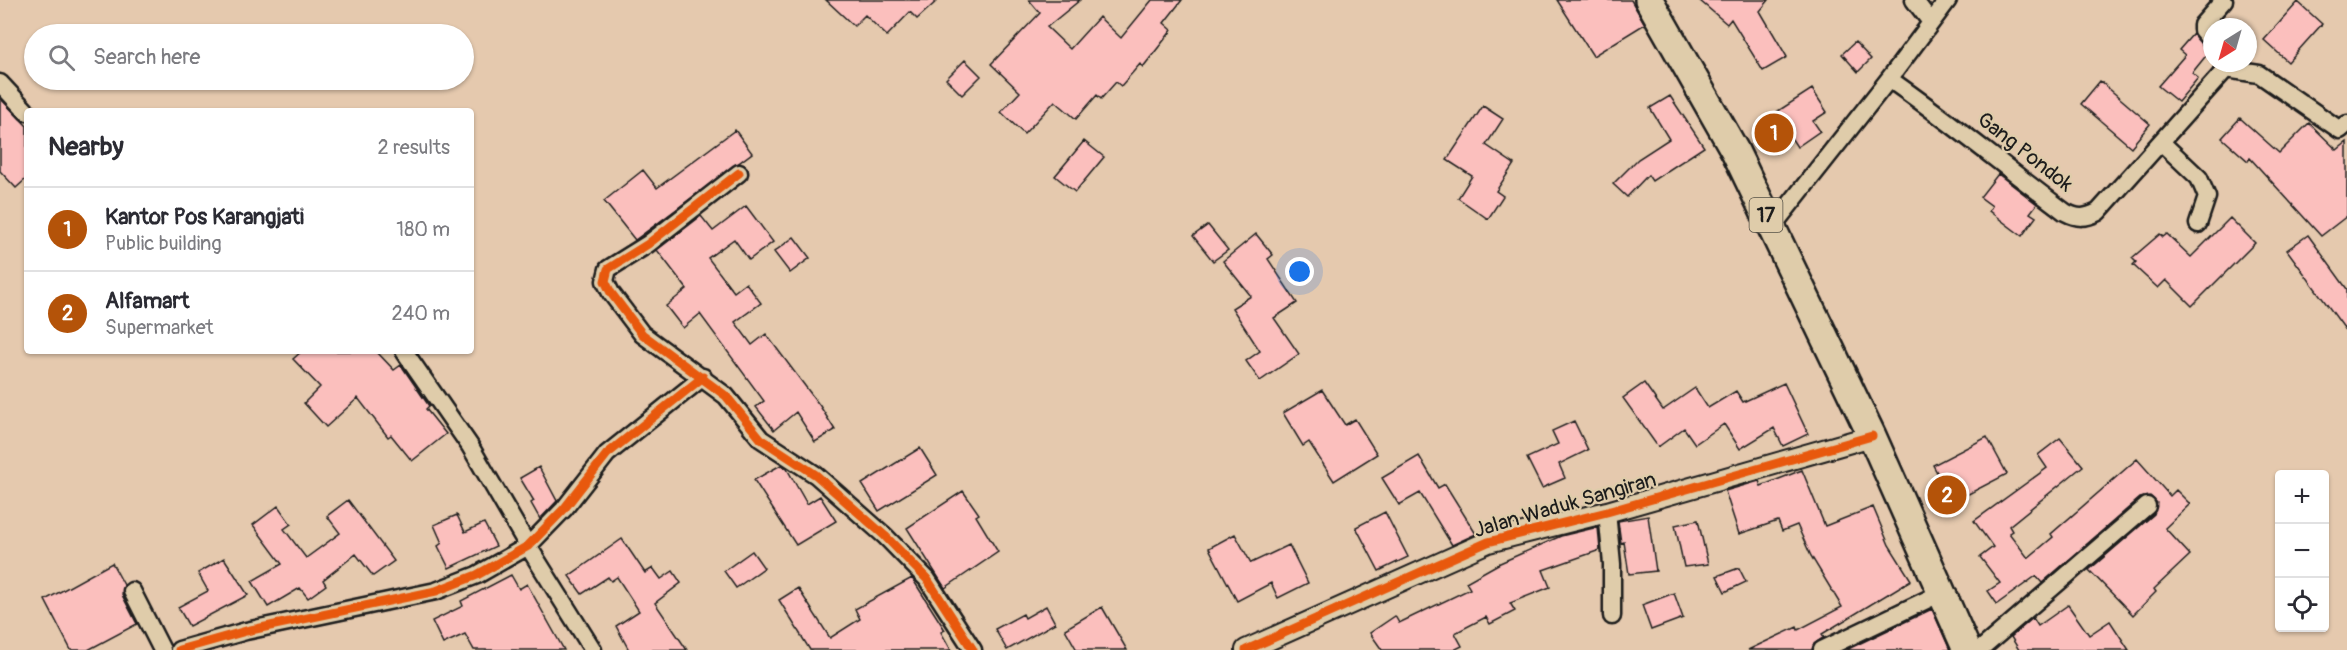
<!DOCTYPE html>
<html lang="en">
<head>
<meta charset="utf-8">
<style>
	:root { --surface:#fff; --page:#f2f2f3; --text:#2b2b33; --muted:#7c7c81; --line:#e1e1e2; --accent:#b45309 }
	body { margin:0; font-family:Pangolin,sans-serif; background:var(--page); color:var(--text) }
	.controls { position:absolute; right:18px; bottom:18px; display:grid; overflow:hidden; border-radius:6px; box-shadow:0 2px 4px #0004 }
	.controls button { width:54px; height:54px; display:grid; place-items:center; padding:0; border:0; border-bottom:2px solid var(--line); background:var(--surface); color:var(--text); font:30px sans-serif }
	.compass { position:absolute; left:2203px; top:18px; width:54px; height:54px; border-radius:50%; background:var(--surface); box-shadow:0 2px 4px #0004; rotate:217deg }
	.you { position:absolute; left:1300px; top:272px; width:21px; height:21px; margin:-15px; border:4px solid #fff; border-radius:50%; background:#1a73e8; box-shadow:0 0 0 9px #1a73e833 }
	.badge { display:grid; place-items:center; width:39px; height:39px; border-radius:50%; background:var(--accent); color:#fff; font-size:20px; font-weight:700 }
	.pin { position:absolute; translate:-50% -50%; border:3px solid #fff; box-shadow:0 2px 6px #0006 }
	.list { margin:0; padding:0; list-style:none }
	h2 { display:flex; justify-content:space-between; align-items:center; height:78px; margin:0; padding:0 24px; font-size:26px }
	h2 small { font-size:20px; font-weight:400; color:var(--muted) }
	.list li { display:grid; grid-template-columns:39px 1fr auto; gap:18px; align-items:center; box-sizing:border-box; height:84px; padding:0 24px; border-top:2px solid var(--line) }
	.list b { display:block; font-size:22px; white-space:nowrap }
	.list p { margin:0; font-size:20px; white-space:nowrap; color:var(--muted) }
	.list em { font-size:20px; font-style:normal; color:var(--muted) }
	.icon { flex:none; width:33px; height:33px; fill:none; stroke:currentColor; stroke-width:2; stroke-linecap:round; stroke-linejoin:round }
	.map { position:relative; flex:none; width:2347px; height:650px; overflow:hidden }
	.search { position:absolute; background:var(--surface); box-shadow:0 2px 4px #0004; left:24px; top:24px; width:450px; height:66px; display:flex; align-items:center; gap:15px; box-sizing:border-box; padding:0 21px; border-radius:33px; color:var(--muted); font-size:22px }
	.panel { position:absolute; background:var(--surface); box-shadow:0 2px 4px #0004; left:24px; top:108px; width:450px; height:246px; border-radius:6px }
	.map>svg:first-child { display:block }
	.building { fill:#fbbfbd; stroke:#1c1c1c; stroke-width:1.5 }
	.lines { fill:none; stroke-linecap:round; stroke-linejoin:round }
	.minor-casing { stroke:#1c1c1c; stroke-width:21 }
	.tertiary-casing { stroke:#1c1c1c; stroke-width:24 }
	.trunk-casing { stroke:#1c1c1c; stroke-width:32 }
	.minor { stroke:#dfccaa; stroke-width:16 }
	.tertiary { stroke:#dfccaa; stroke-width:20 }
	.trunk { stroke:#dfccaa; stroke-width:27 }
	.cycleway-casing { stroke:#dfccaa; stroke-width:13 }
	.cycleway { stroke:#e8590c; stroke-width:9 }
	.labels { text-anchor:middle; dominant-baseline:central; stroke-width:4.5; stroke-linejoin:round; paint-order:stroke }
	.shield { fill:#dfccaa; stroke:#565147; stroke-width:1.5 }
	.shield-label { font-size:20px; font-weight:bold; fill:#1c1c1c }
	.street-label { font-size:21px; fill:#1c1c1c; stroke:#dfccaa }
</style>
</head>
<body>
<div class="map">
<svg width="2347" height="650" viewBox="0 0 2347 650">
	<rect width="100%" height="100%" fill="#e5c9ae"/>
	<filter id="ink" filterUnits="userSpaceOnUse"><feTurbulence type="fractalNoise" baseFrequency=".0167" numOctaves="2"/><feDisplacementMap in="SourceGraphic" scale="12" xChannelSelector="R" yChannelSelector="G"/><feConvolveMatrix kernelMatrix="1 2 1 2 8 2 1 2 1" color-interpolation-filters="sRGB"/></filter>
	<g filter="url(#ink)">
		<path class="building" d="M826,0H938L917,19L910,12L887,36L865,15L854,26Z
			M1029,0H1080L1047,27L1070,49L1099,17L1121,38L1152,0H1182L1164,23L1172,30L1143,67L1140,64L1121,86L1116,82L1101,99L1097,95L1076,119L1055,101L1024,134L1001,112L1020,92L991,64L1040,13Z
			M1557,0H1631L1645,24L1593,56Z
			M1699,0H1769L1760,11L1787,57L1763,71L1731,19L1727,24Z
			M2298,2L2322,24L2288,62L2264,40Z
			M2193,34L2209,52L2192,73L2198,78L2178,102L2158,86L2185,55L2179,50Z
			M1855,42L1871,59L1858,72L1842,54Z
			M965,60L981,76L962,95L946,79Z
			M2100,81L2150,124L2131,147L2081,104Z
			M1812,89L1827,112L1813,121L1820,131L1797,147L1775,113Z
			M1670,96L1704,147L1652,181L1648,175L1627,197L1613,184L1638,159L1669,139L1650,108Z
			M0,98L27,126V178L16,188L0,171Z
			M1483,106L1503,119L1486,145L1514,164L1496,191L1503,196L1488,219L1458,198L1472,176L1447,160Z
			M2240,118L2279,153L2309,123L2337,150L2347,142V216L2321,236L2250,158L2248,161L2222,138Z
			M735,130L752,153L635,240L604,201L643,170L657,188Z
			M1084,141L1104,157L1075,192L1055,176Z
			M1998,174L2037,204L2030,213L2036,217L2022,236L1989,211L1992,206L1980,197Z
			M746,206L773,242L749,260L734,239L708,258L734,292L746,283L761,303L735,322L752,345L766,334L820,406L835,430L815,442L796,412L774,430L756,407L764,401L700,314L683,328L666,306L687,289L657,250L701,216L713,231Z
			M2230,218L2255,243L2192,306L2166,280L2158,288L2133,265L2136,262L2132,258L2160,234L2163,237L2167,234L2191,257Z
			M1208,225L1228,250L1213,261L1193,236Z
			M1256,234L1273,255L1268,259L1297,303L1274,318L1299,354L1260,381L1246,361L1260,351L1232,308L1251,296L1223,261Z
			M2308,235L2347,289V332L2287,250Z
			M794,237L810,258L790,273L774,252Z
			M302,351H376L394,370L401,365L429,406L426,409L446,434L412,461L391,435L388,437L358,398L326,427L304,403L320,387L293,359Z
			M1644,383L1663,410L1695,388L1708,408L1736,391L1743,402L1784,383L1808,434L1783,446L1774,428L1740,449L1724,424L1695,444L1684,428L1658,447L1623,398Z
			M1322,390L1345,425L1355,419L1377,454L1334,481L1309,442L1303,446L1283,413Z
			M1574,421L1588,450L1559,464L1565,478L1542,488L1527,458L1558,444L1552,431Z
			M1987,437L2007,474L1953,502L1933,465Z
			M2060,438L2083,466L2009,526L2012,531L2009,533L2028,558L2053,537L2051,534L2137,459L2170,496L2176,490L2190,504L2165,528L2190,555L2154,589L2156,592L2133,615L2089,570L2154,514L2157,503L2150,496L2140,498L2042,583L2036,576L1997,604L1988,591L2000,583L1980,557L1993,547L1974,521L2047,468L2038,455Z
			M920,448L937,475L879,511L862,484Z
			M1419,456L1438,488L1445,484L1476,534L1452,545L1420,493L1399,505L1382,478Z
			M781,465L787,469L807,504L820,496L836,521L796,545L754,480Z
			M539,467L557,501L540,519L531,503L534,501L520,478Z
			M1802,470L1825,526L1873,507L1889,545L1911,580L1822,634L1824,637L1814,644L1812,650H1748L1797,627L1798,630L1842,607L1811,556L1797,525L1782,531L1778,521L1739,534L1725,491L1759,481L1761,486Z
			M963,491L979,514L976,516L998,552L945,588L907,528Z
			M348,500L394,561L373,576L356,554L323,580L326,585L308,598L300,588L268,607L252,581L282,564L253,525L278,506L291,524L284,529L306,558L340,533L327,516Z
			M1385,512L1408,557L1379,571L1356,527Z
			M457,515L465,532L484,523L496,546L449,568L438,546L442,543L434,525Z
			M1648,516L1656,571L1629,574L1624,542L1621,543L1618,521Z
			M1698,520L1708,564L1684,567L1675,525Z
			M1598,527L1600,550L1543,570L1550,587L1510,603L1515,611L1490,624L1486,617L1455,633L1462,646L1454,650H1382L1370,633L1395,616L1399,623L1470,589L1466,582L1500,563L1561,536Z
			M1235,534L1251,563L1289,545L1308,583L1278,598L1271,583L1237,601L1209,548Z
			M622,539L645,573L653,568L661,579L673,571L681,583L655,603L687,650H629L616,626L639,611L617,577L611,581L608,577L582,594L569,576Z
			M752,551L764,568L736,588L724,571Z
			M224,558L248,595L189,626L178,607L208,591L198,573Z
			M112,563L124,585L122,595L137,624L88,650H71L45,600Z
			M1739,568L1746,582L1725,592L1717,576Z
			M511,575L519,589L527,584L564,650H474L465,634L443,644L432,621L463,606L461,601Z
			M912,578L945,630L941,632L951,650H810L779,600L798,588L830,638L860,619L855,609Z
			M1674,593L1683,618L1651,630L1642,605Z
			M2068,605L2089,635L2110,621L2129,650H2019L2011,637L2033,618L2038,626Z
			M1046,606L1055,623L1007,650L995,629L1023,614L1025,618Z
			M1102,607L1127,650H1077L1065,629Z
			M1932,609L1950,650H1846Z"/>
		<g class="lines">
			<g class="minor-casing">
				<path id="minor" d="M1914,0L1931,22
					M2212,42L2202,30V25L2224,0
					M2226,69L2259,74L2340,130L2347,124
					M1889,79C1950,121 2006,168 2065,212C2078,219 2086,218 2098,212L2226,69
					M0,83L27,112
					M2161,142L2199,178L2207,197L2198,224
					M739,173L648,244L608,269L605,281L611,293L642,334L726,396L761,439L816,475L885,536L927,579L973,650
					M1772,227L1889,79L1948,0
					M404,351L470,446L528,546L593,650
					M1607,512L1612,564V616
					M132,591L162,650
					M179,650L246,631L436,591L477,575L528,546L564,509L607,454L703,377
					M1822,650L1941,593
					M1980,650L2147,506"/>
			</g>
			<g class="tertiary-casing">
				<path id="tertiary" d="M1246,650L1488,542L1607,512L1872,436"/>
			</g>
			<g class="trunk-casing">
				<path id="trunk" d="M1649,0L1735,151L1872,436L1967,650"/>
			</g>
			<use href="#minor" class="minor"/>
			<use href="#tertiary" class="tertiary"/>
			<use href="#trunk" class="trunk"/>
			<g class="cycleway-casing">
				<path id="cycleway" d="M739,173L648,244L608,269L605,281L611,293L642,334L726,396L761,439L816,475L885,536L927,579L973,650
					M179,650L246,631L436,591L477,575L528,546L564,509L607,454L703,377
					M1246,650L1488,542L1607,512L1872,436"/>
			</g>
			<use href="#cycleway" class="cycleway"/>
		</g>
	</g>
	<g class="labels">
		<rect class="shield" x="1749.5" y="198" width="33" height="34" rx="4.5"/>
		<g class="shield-label">
			<text x="1766" y="215">17</text>
		</g>
		<g class="street-label">
			<text transform="translate(2025 152) rotate(38)">Gang Pondok</text>
			<text transform="translate(1565 505) rotate(-16)">Jalan Waduk Sangiran</text>
		</g>
	</g>
</svg>
<div class="controls">
<button>+</button>
<button>−</button>
<button><svg class="icon" aria-label="locate" viewBox="0 0 24 24"><circle cx="12" cy="12" r="6"/><path d="M12 2v4M12 18v4M2 12h4M18 12h4"/></svg></button>
</div>
<svg class="compass" viewBox="-18 -18 36 36"><path d="M0-13l5 13h-10z" fill="#e53935"/><path d="M0 13l5-13h-10z" fill="#7c7c81"/></svg>
<div class="you"></div>
<div class="pin badge" style="left:1774px;top:133px">1</div>
<div class="pin badge" style="left:1947px;top:495px">2</div>
<div class="search"><svg class="icon" aria-label="search" viewBox="0 0 24 24"><circle cx="10" cy="10" r="6"/><path d="M15 15l6 6"/></svg>Search here</div>
<section class="panel">
<h2>Nearby<small>2 results</small></h2>
<ul class="list">
<li><span class="badge">1</span><div><b>Kantor Pos Karangjati</b><p>Public building</p></div><em>180 m</em></li>
<li><span class="badge">2</span><div><b>Alfamart</b><p>Supermarket</p></div><em>240 m</em></li>
</ul>
</section>
</div>
</body>
</html>
